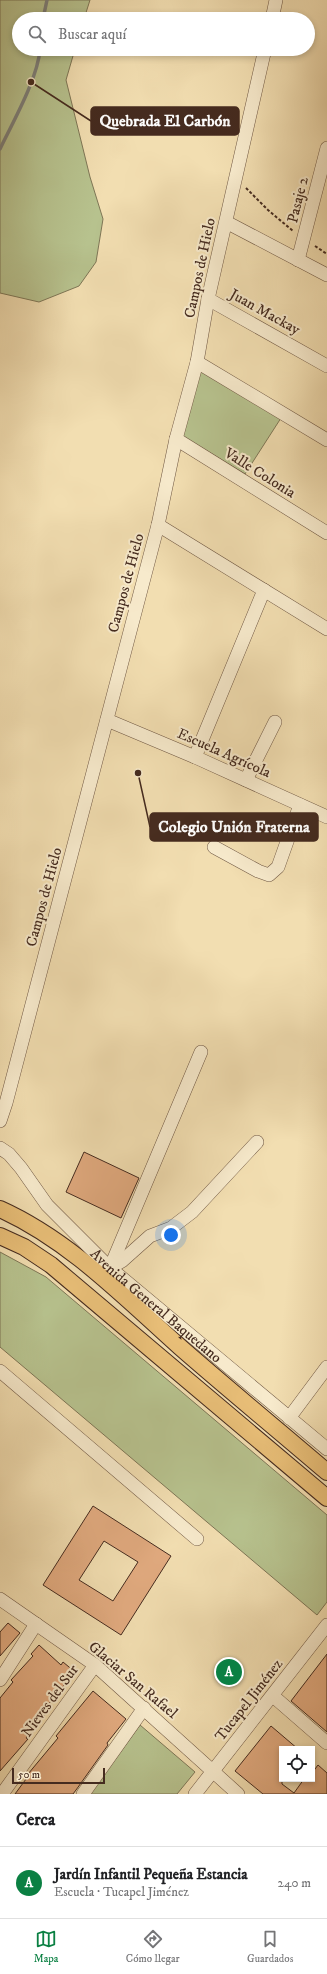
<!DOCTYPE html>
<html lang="es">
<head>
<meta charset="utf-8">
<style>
	:root { --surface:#fff; --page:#f6f6f6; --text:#202124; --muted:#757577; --line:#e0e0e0; --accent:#0b8043 }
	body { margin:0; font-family:"IM FELL DW Pica",serif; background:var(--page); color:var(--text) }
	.controls { position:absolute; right:12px; bottom:12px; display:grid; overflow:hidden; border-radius:0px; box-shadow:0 2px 6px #0003 }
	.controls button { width:36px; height:36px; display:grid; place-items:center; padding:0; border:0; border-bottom:1px solid var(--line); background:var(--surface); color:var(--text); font:20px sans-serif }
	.scale { position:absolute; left:12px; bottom:10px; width:93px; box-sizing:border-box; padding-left:4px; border:2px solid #452b1f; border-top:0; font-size:11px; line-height:14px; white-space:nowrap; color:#452b1f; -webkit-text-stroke:3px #f7eacc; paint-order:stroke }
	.you { position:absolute; left:171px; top:1235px; width:14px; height:14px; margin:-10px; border:3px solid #fff; border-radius:50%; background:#1a73e8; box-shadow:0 0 0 6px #1a73e833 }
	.badge { display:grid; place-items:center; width:26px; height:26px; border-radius:50%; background:var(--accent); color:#fff; font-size:13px; font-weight:700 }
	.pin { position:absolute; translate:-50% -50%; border:2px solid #fff; box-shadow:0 1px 4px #0006 }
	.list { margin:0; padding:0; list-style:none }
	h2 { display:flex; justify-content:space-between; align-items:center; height:52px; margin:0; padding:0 16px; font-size:17px }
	h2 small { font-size:13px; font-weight:400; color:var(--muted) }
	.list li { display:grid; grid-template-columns:26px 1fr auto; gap:12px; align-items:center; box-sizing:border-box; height:72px; padding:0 16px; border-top:1px solid var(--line) }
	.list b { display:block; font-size:15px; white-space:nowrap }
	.list p { margin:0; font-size:13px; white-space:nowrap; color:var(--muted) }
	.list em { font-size:13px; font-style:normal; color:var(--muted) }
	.icon { flex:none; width:22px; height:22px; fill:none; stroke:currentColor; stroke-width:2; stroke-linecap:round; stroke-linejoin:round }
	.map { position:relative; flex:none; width:327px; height:1794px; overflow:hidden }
	.search { position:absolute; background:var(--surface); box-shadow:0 2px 6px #0003; left:12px; right:12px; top:12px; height:44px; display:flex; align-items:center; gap:10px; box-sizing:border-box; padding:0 14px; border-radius:22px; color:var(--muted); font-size:15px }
	.sheet { height:124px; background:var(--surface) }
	nav { display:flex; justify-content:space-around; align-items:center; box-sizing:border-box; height:56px; border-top:1px solid var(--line); background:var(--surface); font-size:11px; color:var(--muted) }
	nav a { display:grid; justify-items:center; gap:2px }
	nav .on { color:var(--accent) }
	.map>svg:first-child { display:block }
	.green { fill:#b7c28e; stroke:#7e7656 }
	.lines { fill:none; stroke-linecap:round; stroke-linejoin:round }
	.stream { stroke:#7d807b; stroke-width:3.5 }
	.building { fill:#e1aa7f; stroke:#452b1f; fill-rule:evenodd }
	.minor-casing { stroke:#705844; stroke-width:14 }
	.major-casing { stroke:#452b1f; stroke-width:18 }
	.path { stroke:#452b1f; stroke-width:2; stroke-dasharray:3 2; stroke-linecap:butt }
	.minor { stroke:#f7eacc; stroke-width:13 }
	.major { stroke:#e9bf78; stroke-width:16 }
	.labels { text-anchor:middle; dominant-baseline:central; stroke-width:4; stroke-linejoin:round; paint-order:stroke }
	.street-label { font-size:15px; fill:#452b1f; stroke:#f7eacc }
	.leader { fill:none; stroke:#452b1f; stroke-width:1.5 }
	.callout-dot { fill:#452b1f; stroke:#f7eacc; stroke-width:1.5 }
	.callout { fill:#452b1f; stroke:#452b1f; stroke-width:1.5 }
	.callout-label { font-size:16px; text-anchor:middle; font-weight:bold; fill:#fff }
</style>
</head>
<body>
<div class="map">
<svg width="327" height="1794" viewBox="0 0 327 1794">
	<rect width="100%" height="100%" fill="#f2deb1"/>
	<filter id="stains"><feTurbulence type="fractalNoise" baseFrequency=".005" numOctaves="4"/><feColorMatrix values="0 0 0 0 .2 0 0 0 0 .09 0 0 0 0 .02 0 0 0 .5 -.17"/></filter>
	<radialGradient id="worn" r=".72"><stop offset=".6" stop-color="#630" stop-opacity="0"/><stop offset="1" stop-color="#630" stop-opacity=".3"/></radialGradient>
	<path class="green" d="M0,0H90L84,19H19V49H75L66,80L90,177L103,219L96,262L79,286L39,302L0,293Z
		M200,368L281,418L245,474L182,436Z
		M0,1252L46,1277L327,1515V1602L317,1615L0,1347Z
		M140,1725L195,1772L177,1794H90Z"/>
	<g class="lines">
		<path class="stream" d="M43,19L47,0
			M0,149C13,122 38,78 40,49"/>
	</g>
	<path class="building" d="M84,1152L139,1178L121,1218L66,1192Z
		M93,1506L171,1556L121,1635L43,1585ZM104,1541L138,1562L113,1601L79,1580Z
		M8,1623L20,1633L0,1656V1632Z
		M39,1645L61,1665L63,1662L75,1672L43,1711L46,1713L26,1738L28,1739L0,1771V1698L13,1682L11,1680L33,1656L31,1654Z
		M327,1654V1732L291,1701Z
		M93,1691L126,1719L107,1743L108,1745L76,1790L73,1794H15L29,1775L28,1774L58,1738L56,1736Z
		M271,1726L298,1749H282V1784L294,1793L304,1779H312V1773L318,1765L327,1773V1794H263L235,1771Z"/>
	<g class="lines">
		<g class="minor-casing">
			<g id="minor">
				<path d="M272,19L276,0"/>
				<path d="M226,222L327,275"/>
				<path d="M298,260L327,148"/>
				<path d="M208,299L327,366"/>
				<path d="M197,362L327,440"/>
				<path d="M176,439L327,533"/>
				<path d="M158,525L327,629"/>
				<path d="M107,720L195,757L327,817"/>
				<path d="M195,757L264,590"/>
				<path d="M246,780L275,722"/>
				<path d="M214,847L258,871L269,875L278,867L300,805"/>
				<path d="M0,1121L6,1103L158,525L176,439L197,362L208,299L265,49"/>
				<path id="s1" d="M0,1148L9,1154L21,1168L47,1205L110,1268L327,1449"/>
				<path d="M110,1268L201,1052"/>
				<path d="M110,1268L122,1261L150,1236L171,1228L192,1212L257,1142"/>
				<path d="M0,1371L197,1539"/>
				<path d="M289,1418L327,1367"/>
				<path d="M0,1599L95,1665L238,1794"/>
				<path d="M0,1680L36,1624"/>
				<path d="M273,1696L327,1743"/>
				<path d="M2,1794L95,1665"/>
				<path d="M83,1794L144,1708"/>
				<path d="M195,1794L327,1625"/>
			</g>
		</g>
		<g class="major-casing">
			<path id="major" d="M0,1209C69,1240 124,1297 180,1347C228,1389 278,1430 327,1472
				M0,1236L24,1247L51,1265L327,1498"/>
		</g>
		<path class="path" d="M246,188L268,210L293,231
			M315,246L327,254"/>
		<use href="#minor" class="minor"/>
		<use href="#major" class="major"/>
	</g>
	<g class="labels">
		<g class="street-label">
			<text transform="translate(298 200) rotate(-76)">Pasaje 2</text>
			<text transform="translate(200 268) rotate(-78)">Campos de Hielo</text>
			<text transform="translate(265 312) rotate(29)">Juan Mackay</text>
			<text transform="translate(260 473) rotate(32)">Valle Colonia</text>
			<text transform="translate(126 583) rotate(-75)">Campos de Hielo</text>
			<text transform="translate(224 753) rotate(24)">Escuela Agrícola</text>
			<text transform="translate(44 897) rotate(-75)">Campos de Hielo</text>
			<text stroke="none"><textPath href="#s1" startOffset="223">Avenida General Baquedano</textPath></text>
			<text transform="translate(133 1680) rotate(40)">Glaciar San Rafael</text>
			<text transform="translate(249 1700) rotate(-52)">Tucapel Jiménez</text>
			<text transform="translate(50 1701) rotate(-54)">Nieves del Sur</text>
		</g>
	</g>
	<path class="leader" d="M31 82L91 121M138 773L150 827"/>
	<g class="callout-dot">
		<circle cx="31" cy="82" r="4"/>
		<circle cx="138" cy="773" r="4"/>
	</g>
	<g class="callout">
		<rect x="91" y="107" width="148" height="28" rx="4"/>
		<rect x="150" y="813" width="168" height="28" rx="4"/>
	</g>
	<g class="callout-label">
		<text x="165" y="126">Quebrada El Carbón</text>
		<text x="234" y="832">Colegio Unión Fraterna</text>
	</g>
	<rect width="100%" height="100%" filter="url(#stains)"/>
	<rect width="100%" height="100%" fill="url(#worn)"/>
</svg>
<div class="controls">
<button><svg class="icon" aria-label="locate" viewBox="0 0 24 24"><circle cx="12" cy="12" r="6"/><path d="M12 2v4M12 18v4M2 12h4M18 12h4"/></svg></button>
</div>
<div class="scale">50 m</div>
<div class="you"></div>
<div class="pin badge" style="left:229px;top:1672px">A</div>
<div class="search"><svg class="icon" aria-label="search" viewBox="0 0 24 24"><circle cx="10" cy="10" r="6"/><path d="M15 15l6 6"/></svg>Buscar aquí</div>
</div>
<section class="sheet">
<h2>Cerca<small></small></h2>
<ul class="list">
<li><span class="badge">A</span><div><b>Jardín Infantil Pequeña Estancia</b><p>Escuela · Tucapel Jiménez</p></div><em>240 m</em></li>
</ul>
</section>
<nav>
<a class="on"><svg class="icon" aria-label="map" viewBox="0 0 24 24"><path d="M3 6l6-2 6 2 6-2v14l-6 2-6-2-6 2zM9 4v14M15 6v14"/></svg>Mapa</a>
<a><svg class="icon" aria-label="directions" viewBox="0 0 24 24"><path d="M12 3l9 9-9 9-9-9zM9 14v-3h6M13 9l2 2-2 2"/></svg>Cómo llegar</a>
<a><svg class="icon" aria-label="saved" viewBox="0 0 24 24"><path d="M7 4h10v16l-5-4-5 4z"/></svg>Guardados</a>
</nav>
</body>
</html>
